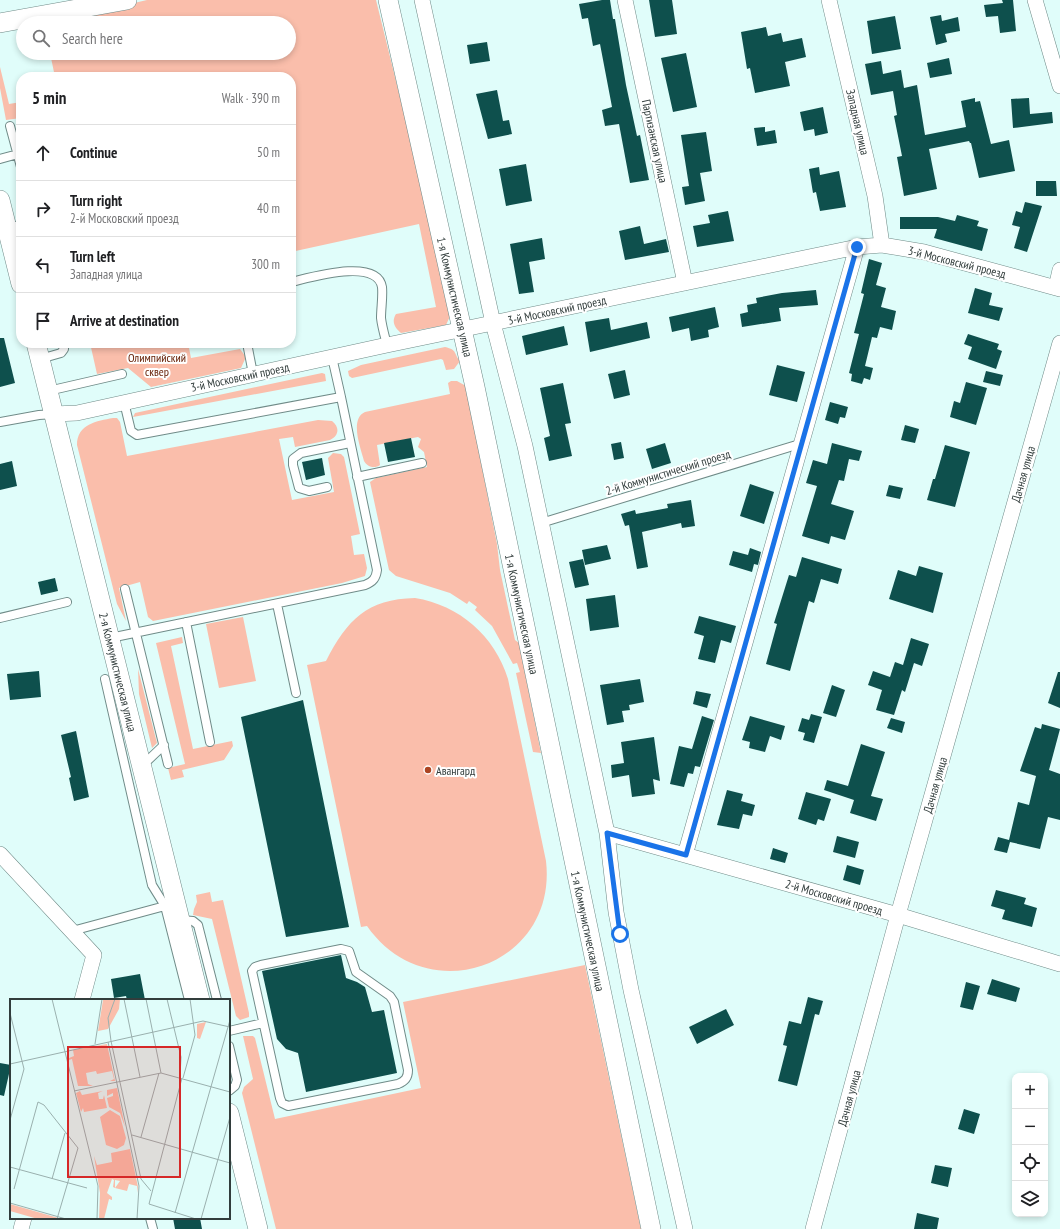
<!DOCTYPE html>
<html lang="en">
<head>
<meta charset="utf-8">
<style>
	:root { --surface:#fff; --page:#f2f2f2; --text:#202124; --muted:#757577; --line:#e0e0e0 }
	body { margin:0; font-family:"PT Sans Narrow",sans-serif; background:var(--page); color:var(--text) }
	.controls { position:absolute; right:12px; bottom:12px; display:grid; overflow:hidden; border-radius:8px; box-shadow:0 2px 6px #0003 }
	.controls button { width:36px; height:36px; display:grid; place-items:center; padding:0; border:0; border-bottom:1px solid var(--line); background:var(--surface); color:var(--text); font:20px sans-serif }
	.stop { position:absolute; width:12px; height:12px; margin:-9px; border:3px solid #1a73e8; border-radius:50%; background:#fff }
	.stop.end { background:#1a73e8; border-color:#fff; box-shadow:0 1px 4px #0008 }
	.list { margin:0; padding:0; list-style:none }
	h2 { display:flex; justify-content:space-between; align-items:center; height:52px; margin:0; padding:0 16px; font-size:17px }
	h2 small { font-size:13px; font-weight:400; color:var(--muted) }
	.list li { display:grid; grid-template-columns:26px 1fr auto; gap:12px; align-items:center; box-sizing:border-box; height:56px; padding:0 16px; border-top:1px solid var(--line) }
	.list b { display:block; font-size:15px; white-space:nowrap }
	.list p { margin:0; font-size:13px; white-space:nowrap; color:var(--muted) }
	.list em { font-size:13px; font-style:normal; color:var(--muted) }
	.icon { flex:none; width:22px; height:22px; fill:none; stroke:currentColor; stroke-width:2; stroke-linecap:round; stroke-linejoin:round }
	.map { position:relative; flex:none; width:1060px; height:1229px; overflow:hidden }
	.search { position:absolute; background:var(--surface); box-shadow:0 2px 6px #0003; left:16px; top:16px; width:280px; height:44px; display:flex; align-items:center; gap:10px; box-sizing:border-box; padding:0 14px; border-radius:22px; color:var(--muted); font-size:15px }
	.panel { position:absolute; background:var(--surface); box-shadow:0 2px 6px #0003; left:16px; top:72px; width:280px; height:276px; border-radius:16px }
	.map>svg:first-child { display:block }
	.green { fill:#fabeab }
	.building { fill:#0e504d }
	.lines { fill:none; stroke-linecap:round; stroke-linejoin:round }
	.service-casing { stroke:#708b88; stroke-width:10 }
	.minor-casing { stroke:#708b88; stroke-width:16 }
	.tertiary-casing { stroke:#708b88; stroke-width:20 }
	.service { stroke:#fff; stroke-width:8 }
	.minor { stroke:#fff; stroke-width:15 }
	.tertiary { stroke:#fff; stroke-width:19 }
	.route { stroke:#1a73e8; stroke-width:5 }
	.poi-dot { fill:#ac4522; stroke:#fff; stroke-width:1.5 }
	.labels { text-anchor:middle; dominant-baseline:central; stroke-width:4; stroke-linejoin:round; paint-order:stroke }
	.street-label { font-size:12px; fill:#323d3c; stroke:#fff }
	.park-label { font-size:12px; fill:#631c02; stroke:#fff }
	.poi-label { font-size:12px; fill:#323d3c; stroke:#fff; text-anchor:start }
	.inset-road { fill:none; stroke:#9ab0ae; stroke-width:1 }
	.view { fill:#d62828; fill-opacity:0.15; stroke:#d62828; stroke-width:2 }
	.inset-edge { fill:none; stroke:#323d3c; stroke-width:2 }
</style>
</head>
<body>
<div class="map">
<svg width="1060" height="1229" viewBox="0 0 1060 1229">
	<rect width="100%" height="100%" fill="#e0fdfa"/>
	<path class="green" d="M147,0H376L450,300L451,314L446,325L401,333C395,328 391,322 396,314L436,307L419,224L291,252V77H55L50,53H289V23H48Z
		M0,67L9,104L21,102V118L6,120L0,88Z
		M90,343H188L191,358L240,349L246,357L241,368L151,387L128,368L97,374Z
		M445,347C458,350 453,353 460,361L454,369L446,370L443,360L441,359L352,378L349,376L348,371L361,365Z
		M322,373L325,374L326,381L133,417L135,413Z
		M451,381H457L466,386L497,544L500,570L515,640L519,643L541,753L533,752L516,673L520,672L517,663L513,664L492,626L475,610L477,607L469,601L467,604L450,593L396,576L389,570L370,482L376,478L427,467L424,452L418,447L421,439L418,437L377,445L380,465C375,469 367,467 364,461C361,449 349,419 365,412L450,394L448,383Z
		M113,418H117L120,422L127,456L318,420L332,421C340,427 339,436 330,440L295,447L293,437L279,439L292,500L334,492L328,458L333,453L341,454L344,457L360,534L351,536L354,555L364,554L367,568L365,576L342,583L153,621L148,617L140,582L119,588L126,621L117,604L77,445C77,424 97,421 113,418Z
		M415,598C459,605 495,636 508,679L546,861C558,966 427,1012 367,926L361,927L307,665L326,661C347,620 367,599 415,598Z
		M243,617L256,681L219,688L206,624Z
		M182,637L183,643L171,646L193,749L232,741L233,746L224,760L182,770L184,777L171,780L168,768L185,764L156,643Z
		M138,669L157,743L152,748L139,694Z
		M210,892L212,902L223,900L249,1013V1017L240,1020L236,1016L212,919L193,915L194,909L197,902L196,895Z
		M585,965L641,1229H276L242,1093L244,1087L253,1079L243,1036H253L255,1038L275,1119L421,1088L403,1002Z"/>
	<path class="building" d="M602,0H610L613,19H615L626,85L637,136L640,135L649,180L630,183L619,124L605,126L602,110L612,107L600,44L593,46L588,18L582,19L579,4Z
		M649,0H672L677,34L655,37Z
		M1002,0H1013L1016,31L1000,33L998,16L986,17L984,5L1003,3Z
		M941,15L942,21L958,17L960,31L945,34L947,42L936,45L930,17Z
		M895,16L901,49L872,54L867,21Z
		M766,27L768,36L781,33L783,42L802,38L806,57L785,62L790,86L755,93L750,68L747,69L741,32Z
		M487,42L490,61L470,64L467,45Z
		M686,53L697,107L673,112L661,58Z
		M949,58L952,74L930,78L927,63Z
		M881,61L883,74L901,70L904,88L917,85L925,135L966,127L961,101L975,98V102L980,101L991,144L1009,140L1015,171L979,178L971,143H970L969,141L929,149L937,189L904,196L897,157L902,156L894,116L897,115L893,91L871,95L865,64Z
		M497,90L503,121L509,120L512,134L488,139L476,94Z
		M1029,98L1030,114L1052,112L1053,123L1013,128L1011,99Z
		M823,107L828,133L815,136L814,129L804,131L800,112Z
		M765,127V132L775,130L777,143L757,146L754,128Z
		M706,132L712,171L700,173L705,201L685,205L682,187L689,186L681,135Z
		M526,164L532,201L506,206L499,169Z
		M819,167L820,175L839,171L846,207L820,211L816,192L813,193L809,169Z
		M1036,181H1056L1057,196H1036Z
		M1025,202L1042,206L1027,252L1014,248L1020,227L1012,225L1016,211L1022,213Z
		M728,211L734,241L697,247L693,226L710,223L708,215Z
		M957,215L979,221L977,226L988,229L982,251L934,238L937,229H900V217H938L955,221Z
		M640,226L644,244L666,239L669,252L625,260L619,231Z
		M542,238L545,259L529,262L534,292L519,294L510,244Z
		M869,259L882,263L876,285L886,288L881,307L896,311L892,330L880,327L877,338L872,337L865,366L873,368L870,380L864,378L862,384L851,381L852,374L849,373L859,334L854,333L864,294L861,293Z
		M975,288L992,293L989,305L1003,308L999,321L968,313Z
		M816,290L818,305L779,308L781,321L742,327L740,314L748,312L747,305L757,303L756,298L782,293Z
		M715,307L719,327L708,330L709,337L691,341L689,328L672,332L669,317Z
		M609,318L611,330L647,322L650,338L590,352L585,322Z
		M564,326L568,345L526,355L522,336Z
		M968,334L999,344L997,349L1002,351L996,369L968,359L972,347L964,344Z
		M0,338H4L15,383L0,387Z
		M777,365L805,372L797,402L769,395Z
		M625,370L630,395L614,399L608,374Z
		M986,371L1003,375L1000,386L983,382Z
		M966,382L987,388L976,425L950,417L954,401L960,403Z
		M563,383L571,423L565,424L572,456L549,461L544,438L550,436L540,388Z
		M830,402L848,407L845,418L840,417L838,424L825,420Z
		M905,425L919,429L915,443L901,440Z
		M411,438L415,457L388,462L384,443Z
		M621,442L624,458L614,460L611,444Z
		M665,443L671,463L652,469L646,449Z
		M832,443L862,451L859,461L849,459L844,481L839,480L831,504L854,511L845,540L831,536L829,544L802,536L817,486L806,483L813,460L827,464Z
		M945,445L970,452L955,507L927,500L933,479H935Z
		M322,458L325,475L306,480L302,462Z
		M12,461L17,486L0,490V464Z
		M750,484L774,492L764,524L740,516Z
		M889,485L903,488L900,499L886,496Z
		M691,500L695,526L682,528L681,523L642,532L648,567L637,569L629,525L625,526L621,514L635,510L636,514L668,508L667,504Z
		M607,545L611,559L585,565L582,550Z
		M750,548L761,552L758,565L754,564L752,572L729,565L733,551L748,555Z
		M802,557L842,569L838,584L821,579L814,603L809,601L790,671L766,664L777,624L774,623L789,575L796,577Z
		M583,559L589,585L575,588L569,562Z
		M919,566L943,573L933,613L889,599L898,570L916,576Z
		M55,578L58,591L41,595L38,582Z
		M615,595L619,627L590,631L586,599Z
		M699,616L736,626L731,643L721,640L715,663L698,659L704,636L694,633Z
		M911,638L929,644L922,666L914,663L905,692L902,690L894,715L876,710L882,690L868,685L873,671L890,677L895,662L903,665Z
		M39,671L41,697L10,700L7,674Z
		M1058,672H1060V708L1048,703Z
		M640,679L644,702L629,705L630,710L622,711L624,722L607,725L600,685Z
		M832,685L845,690L836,717L823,713Z
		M696,691L711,694L707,708L693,704Z
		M303,700L349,927L286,937L241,717Z
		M811,714L822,717L814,743L803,740L805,733L798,731L802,718L809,720Z
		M702,716L714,720L700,767L695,766L693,774L688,773L684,787L670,784L679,746L692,749Z
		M750,716L785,726L781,740L770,736L765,752L749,748L750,742L742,740Z
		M891,718L905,722L902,733L887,728Z
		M1042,724L1060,729L1049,770L1060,774V820L1048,817L1040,849L1010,842L1007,853L994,850L998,837L1009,840L1018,802L1029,805L1036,776L1020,771L1035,727L1041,729Z
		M76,731L89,797L74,801L69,778L71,777L61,735Z
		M654,737L660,781L653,779L655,794L632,797L629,775L612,778L611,765L624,763L621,742Z
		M861,744L885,752L871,796L883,799L876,821L850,813L854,800L824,790L827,780L848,786Z
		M727,790L743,794L741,801L755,805L752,816L743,814L739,829L717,825Z
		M806,792L831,799L824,821L818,819L816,825L798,819Z
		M837,836L859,842L855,858L833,852Z
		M773,848L788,853L785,863L770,859Z
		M847,865L864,870L860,885L843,880Z
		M996,890L1026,898L1024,904L1037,908L1032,927L1002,919L1005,910L991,906Z
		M341,955L346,978L357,982L365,987L372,1012L384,1010L397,1073L306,1092L298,1053L286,1049L277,1039L262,971Z
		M140,974L145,1000H127L126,996L114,998L111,979Z
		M992,979L1020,988L1016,1002L987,994Z
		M966,982L980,986L973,1010L960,1007Z
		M808,997L823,1001L819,1015L815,1014L797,1086L778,1081L787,1046L783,1045L789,1021L801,1024Z
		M726,1009L734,1025L697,1044L689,1027Z
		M0,1063L11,1065L4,1096L0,1095Z
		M964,1109L980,1114L974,1134L958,1129Z
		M935,1165L952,1168L948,1187L931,1183Z
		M917,1213L939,1218L937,1229H914Z
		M173,1218H200L202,1229H175Z"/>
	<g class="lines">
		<g class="service-casing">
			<path id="service" d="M10,126L21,167
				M0,159L18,154
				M7,228L21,225
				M291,282C309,278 377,257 382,287C383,297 381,308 381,318C382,327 385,337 387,345
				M247,343L253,374
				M40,359L61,353L64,349V343
				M48,391L122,374
				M124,402L131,431L137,435L341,397L332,357
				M0,422L39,415L54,414
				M357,477L422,463
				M327,487L309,491L299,488L293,465V459L301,453L350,443
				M541,523L803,443
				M125,589L168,764
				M277,604L296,693
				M0,618L67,602
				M186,622L210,742
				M110,638L365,585C373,582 376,578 377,570L341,397
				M105,679L152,885L165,906
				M143,765L164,745
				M181,920L193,921L198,925L217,1000
				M72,931L165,906L189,1000
				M341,949L349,951L356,972L390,996L394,1002L408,1070C408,1078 405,1081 398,1084L288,1106L282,1103L280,1098L252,971L255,967L261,965Z
				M229,1031L263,1023
				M229,1046L237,1080L235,1086L229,1091
				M150,1218L153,1229"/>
		</g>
		<g class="minor-casing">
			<path id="minor" d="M422,0L493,323L525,446L607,833L616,912L631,990L685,1229
				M625,0L685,283
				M829,0L875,196L882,245
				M1035,0L1060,86
				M1056,288L1060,270
				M54,414L77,413L387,345L857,247L882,245L924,252L1060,289
				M607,833L898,915L1060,964
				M0,854L94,955L82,1000
				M685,855L857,247
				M21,1229L24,1218
				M813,1229L898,915L1060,343"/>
		</g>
		<g class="tertiary-casing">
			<path id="tertiary" d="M388,0L475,387L651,1229
				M0,23L127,0
				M0,200L21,284
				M36,343L200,1000
				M229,1113L258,1229"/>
		</g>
		<use href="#service" class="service"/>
		<use href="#minor" class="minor"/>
		<use href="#tertiary" class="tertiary"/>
	</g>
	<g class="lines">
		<path class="route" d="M620,934L607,833L686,855L857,247"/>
	</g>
	<circle class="poi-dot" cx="428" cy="770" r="4"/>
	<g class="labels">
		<g class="street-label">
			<text transform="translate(858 122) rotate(77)">Западная улица</text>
			<text transform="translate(655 141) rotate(78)">Партизанская улица</text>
			<text transform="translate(957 262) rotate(14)">3-й Московский проезд</text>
			<text transform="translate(455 297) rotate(77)">1-я Коммунистическая улица</text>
			<text transform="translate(557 310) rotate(-12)">3-й Московский проезд</text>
			<text transform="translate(240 377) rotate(-12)">3-й Московский проезд</text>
			<text transform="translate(668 472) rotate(-17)">2-й Коммунистический проезд</text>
			<text transform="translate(1023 474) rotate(-74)">Дачная улица</text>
			<text transform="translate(522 614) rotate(78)">1-я Коммунистическая улица</text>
			<text transform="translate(118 672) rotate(76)">2-я Коммунистическая улица</text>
			<text transform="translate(935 785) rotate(-74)">Дачная улица</text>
			<text transform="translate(834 897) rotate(16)">2-й Московский проезд</text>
			<text transform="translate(588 931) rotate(78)">1-я Коммунистическая улица</text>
			<text transform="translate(849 1098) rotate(-75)">Дачная улица</text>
		</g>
		<g class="park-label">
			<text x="157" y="357">Олимпийский<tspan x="157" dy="14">сквер</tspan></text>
		</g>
		<g class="poi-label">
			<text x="436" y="770">Авангард</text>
		</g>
	</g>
	<g transform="translate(10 999)">
		<rect width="220" height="220" fill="#e0fdfa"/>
		<path d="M110,0L109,10L98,30L88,32L93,1ZM196,23L190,40L187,39V25ZM97,45L105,82H100L104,80L102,72L87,75L86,72L76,74L78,85L83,87H68L62,60L59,61L57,52L59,59L64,57L63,51ZM107,89L115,128L110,114L99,108L97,99L103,97V94L97,97V91ZM70,92L72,96L93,92L88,94L89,100H93L94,96L97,109L74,113L73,109L71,113L66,94ZM100,111L110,117L116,139L114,146L107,150L96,146L90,118ZM120,150L128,188V194L127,187L119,185L117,192L105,189L110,182L105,181V189L103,188L104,181L102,180L97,194L102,198V201L99,200L94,220H89L90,194L84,157L87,166L102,163L101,154ZM0,205L52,220H28L0,212Z" fill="#fabeab"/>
		<path class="inset-road" d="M42,0L88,187L87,220M105,0L98,19L101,42L131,180L141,192M114,0L130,78M136,0L151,74M157,0L171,58L170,78M0,14L14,70L0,121M98,43L129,187L127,220M85,45L92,0M0,65L193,22L220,28M172,79L139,205L186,220M173,79L185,36L180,0M64,92L151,74L220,93M122,136L220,164M131,138L149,74M0,168L77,189M42,180L55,134M4,190L28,103L34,106L68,149L47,220M0,204L56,220M165,214L220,21M191,220L220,118"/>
		<path class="view" d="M58,48H170V178H58Z"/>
		<rect width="220" height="220" class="inset-edge"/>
	</g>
</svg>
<div class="controls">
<button>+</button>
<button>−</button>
<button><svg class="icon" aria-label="locate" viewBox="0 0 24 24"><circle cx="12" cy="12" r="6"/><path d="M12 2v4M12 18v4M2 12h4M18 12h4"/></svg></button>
<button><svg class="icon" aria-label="layers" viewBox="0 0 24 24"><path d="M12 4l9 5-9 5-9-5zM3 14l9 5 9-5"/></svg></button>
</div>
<div class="stop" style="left:620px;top:934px"></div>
<div class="stop end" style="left:857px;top:247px"></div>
<div class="search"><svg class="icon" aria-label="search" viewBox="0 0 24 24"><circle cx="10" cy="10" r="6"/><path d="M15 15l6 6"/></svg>Search here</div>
<section class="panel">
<h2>5 min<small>Walk · 390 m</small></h2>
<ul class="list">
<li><svg class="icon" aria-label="ahead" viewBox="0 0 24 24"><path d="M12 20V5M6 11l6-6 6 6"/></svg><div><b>Continue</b></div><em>50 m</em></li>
<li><svg class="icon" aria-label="right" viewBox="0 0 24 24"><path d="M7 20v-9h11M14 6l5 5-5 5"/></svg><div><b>Turn right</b><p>2-й Московский проезд</p></div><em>40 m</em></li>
<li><svg class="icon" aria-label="left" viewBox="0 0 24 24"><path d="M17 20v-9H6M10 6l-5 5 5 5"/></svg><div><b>Turn left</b><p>Западная улица</p></div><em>300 m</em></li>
<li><svg class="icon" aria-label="arrive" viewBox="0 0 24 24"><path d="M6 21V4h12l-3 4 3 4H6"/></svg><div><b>Arrive at destination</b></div></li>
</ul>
</section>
</div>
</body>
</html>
